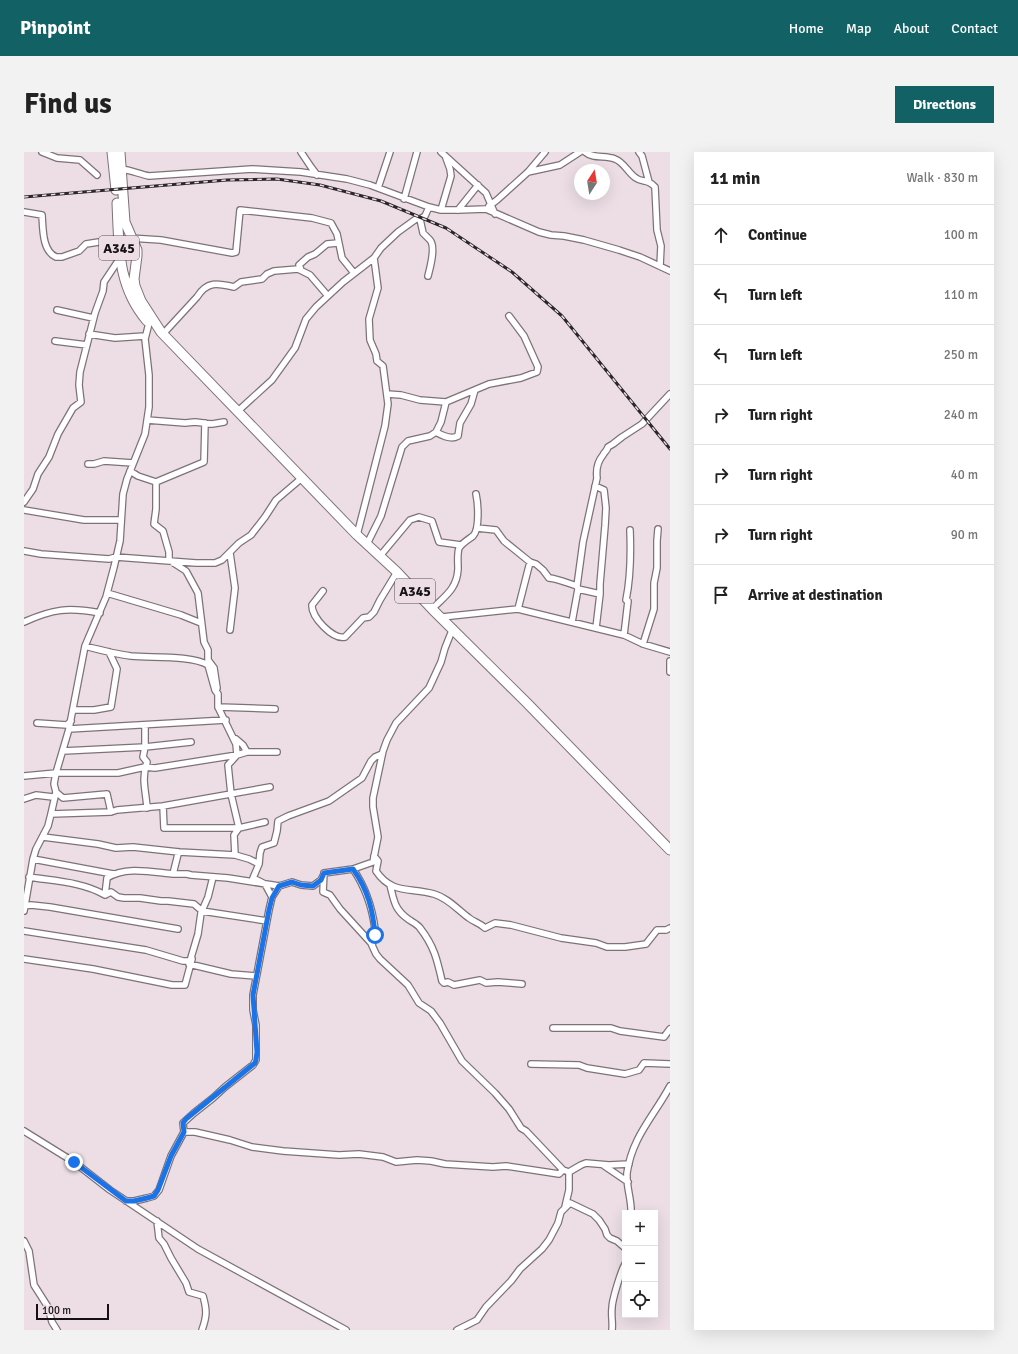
<!DOCTYPE html>
<html lang="en">
<head>
<meta charset="utf-8">
<style>
	:root { --surface:#fff; --page:#f2f2f2; --text:#222; --muted:#767676; --line:#e0e0e0; --accent:#126265 }
	body { margin:0; font-family:Signika,sans-serif; background:var(--page); color:var(--text) }
	.controls { position:absolute; right:12px; bottom:12px; display:grid; overflow:hidden; border-radius:0px; box-shadow:0 4px 16px #0002 }
	.controls button { width:36px; height:36px; display:grid; place-items:center; padding:0; border:0; border-bottom:1px solid var(--line); background:var(--surface); color:var(--text); font:20px sans-serif }
	.compass { position:absolute; left:550px; top:12px; width:36px; height:36px; border-radius:50%; background:var(--surface); box-shadow:0 4px 16px #0002; rotate:12deg }
	.scale { position:absolute; left:12px; bottom:10px; width:73px; box-sizing:border-box; padding-left:4px; border:2px solid #151113; border-top:0; font-size:11px; line-height:14px; white-space:nowrap; color:#151113; -webkit-text-stroke:3px #ecdee4; paint-order:stroke }
	.stop { position:absolute; width:12px; height:12px; margin:-9px; border:3px solid #1a73e8; border-radius:50%; background:#fff }
	.stop.end { background:#1a73e8; border-color:#fff; box-shadow:0 1px 4px #0008 }
	.list { margin:0; padding:0; list-style:none }
	h2 { display:flex; justify-content:space-between; align-items:center; height:52px; margin:0; padding:0 16px; font-size:17px }
	h2 small { font-size:13px; font-weight:400; color:var(--muted) }
	.list li { display:grid; grid-template-columns:26px 1fr auto; gap:12px; align-items:center; box-sizing:border-box; height:60px; padding:0 16px; border-top:1px solid var(--line) }
	.list b { display:block; font-size:15px; white-space:nowrap }
	.list em { font-size:13px; font-style:normal; color:var(--muted) }
	.icon { flex:none; width:22px; height:22px; fill:none; stroke:currentColor; stroke-width:2; stroke-linecap:round; stroke-linejoin:round }
	.map { position:relative; flex:none; width:646px; height:1178px; overflow:hidden; border-radius:0px }
	header { display:flex; align-items:center; gap:24px; box-sizing:border-box; height:56px; padding:0 20px; background:var(--accent); color:#fff }
	header strong { font-size:19px }
	nav { display:flex; gap:22px; margin-inline-start:auto; font-size:14px }
	.intro { display:flex; align-items:center; justify-content:space-between; box-sizing:border-box; height:96px; padding:0 24px }
	h1 { margin:0; font-size:28px }
	.button { padding:10px 18px; border-radius:0px; background:var(--accent); color:#fff; font-size:14px; font-weight:700 }
	main { display:flex; gap:24px; padding:0 24px }
	aside { flex:1; background:var(--surface); border-radius:0px; box-shadow:0 4px 16px #0002 }
	.map>svg:first-child { display:block }
	.lines { fill:none; stroke-linecap:round; stroke-linejoin:round }
	.minor-casing { stroke:#7e7278; stroke-width:8 }
	.trunk-casing { stroke:#7e7278; stroke-width:11 }
	.minor { stroke:#fff; stroke-width:5.5 }
	.trunk { stroke:#fff; stroke-width:9 }
	.rail-casing { stroke:#2b2629; stroke-width:3 }
	.rail { stroke:#ecdee4; stroke-width:1.5; stroke-dasharray:4.5; stroke-linecap:butt }
	.route { stroke:#1a73e8; stroke-width:5 }
	.labels { text-anchor:middle; dominant-baseline:central; stroke-width:4; stroke-linejoin:round; paint-order:stroke }
	.shield { fill:#ecdee4; stroke:#564e52; stroke-width:1 }
	.shield-label { font-size:14px; font-weight:bold; fill:#151113 }
</style>
</head>
<body>
<header>
<strong>Pinpoint</strong>
<nav><a>Home</a><a>Map</a><a>About</a><a>Contact</a></nav>
</header>
<div class="intro"><h1>Find us</h1><a class="button">Directions</a></div>
<main>
<div class="map">
<svg width="646" height="1178" viewBox="0 0 646 1178">
	<rect width="100%" height="100%" fill="#ecdee4"/>
	<g class="lines">
		<g class="minor-casing">
			<path id="minor" d="M18,0L33,6L56,8L73,23
				M277,0L287,15L293,23
				M417,0L462,41L471,62
				M561,0C569,7 581,3 591,7C600,10 604,21 612,26C618,31 623,26 631,35L633,78L637,94L636,114
				M615,0L618,4L625,30
				M97,17C107,18 115,22 125,24L228,17L277,20L323,27L346,33L405,55L417,58H434L462,57L515,80L527,83L540,84L560,88L595,98L616,105L646,119
				M504,20L536,13L556,0
				M354,36L366,0
				M380,47L393,0
				M465,54L473,48L504,20L521,0
				M417,58L427,24L426,17L422,6
				M434,58L454,33
				M0,60L18,63C19,76 18,99 32,105H38L55,99L62,92L94,87
				M396,67L399,81C401,83 404,86 406,88C412,95 406,116 404,124
				M106,86L137,88L208,101L212,100L216,58L288,66L307,71L313,82L318,106L330,121
				M277,118L275,113L284,105L291,102L303,92L314,91
				M33,158L69,166
				M65,182L91,186L121,184
				M139,182L173,145C183,129 193,131 210,135L217,130L238,127L243,122L250,119L274,117L286,123L304,144
				M31,189L63,193
				M363,242L377,243L396,248L422,250L465,232L497,226L513,220L514,215L500,184L485,164
				M214,259L248,228L271,196L282,167L292,155L319,130L350,106L357,96L374,80L392,67H396L401,64L405,55
				M123,268L161,271L171,270L188,272L200,270
				M412,280C419,284 427,288 434,284L436,271L447,252L451,238
				M64,312H70L80,309L109,311
				M106,319L114,324L132,330V357L130,372L139,379L145,400V408L162,419L174,441L180,490L184,498V508L190,516L193,536
				M132,330L180,310L181,271
				M571,334L580,338L582,356L581,374L576,432V442L572,476
				M0,350L9,337L14,322L25,305L34,282L49,256L57,250L55,233L56,220L71,161L79,139L80,130L96,106
				M0,358L60,368H97
				M453,376L472,378L480,389L506,410L512,412L519,418L525,426C535,427 543,431 553,434
				M333,383L361,274L364,252L359,214L353,209L352,202L346,188L345,167L354,136L350,106
				M343,392L357,364L378,295L384,289L406,284L412,280L417,270L422,250
				M0,399L17,402L85,407L92,405L172,411H191L198,408L215,391L227,383L241,365L252,348L279,325
				M356,404L386,368L395,365L408,369L415,390L437,393
				M554,437L576,442
				M299,439L288,453C287,465 309,488 321,485L339,466L345,465L350,460L356,448L373,420
				M83,441L157,463L177,471
				M408,457C421,444 433,437 434,417C434,410 433,402 435,396C438,391 445,387 449,384C456,377 454,351 452,342
				M494,457L506,410
				M418,465L494,457L600,483L619,492L646,500
				M0,470C29,457 44,455 76,461
				M548,470L554,437L553,434L559,390L573,326C572,318 574,309 579,303C581,299 583,299 584,295L589,292L598,285L618,272L646,242
				M206,478L211,436L206,401
				M600,483L604,449L602,448C607,424 607,403 606,378
				M619,492L630,457V431L633,416V389L634,377
				M61,494C76,498 91,502 107,504C127,506 168,503 184,513L191,538L194,542V555L212,592L213,603L204,613L207,642L215,676L210,683L211,703L225,707L235,712
				M646,509V520
				M194,555L251,557
				M49,558H70L87,555L93,517L85,500
				M13,571L43,573L47,569
				M121,573V595L119,605L123,610C117,627 122,639 123,656
				M45,577L202,568
				M212,587L219,593L223,600
				M39,599L121,595L167,590
				M0,624L32,621H94L121,615L131,616L213,603L223,600H253
				M32,640L39,646L83,642L87,660
				M0,647L12,643L29,645
				M139,654L140,676H215L241,670
				M27,662L87,660L93,658L139,654L246,635
				M19,685L74,692L92,696L109,695L155,700L211,703
				M155,700L154,702L149,722H163L167,723L204,726L255,734L268,730L277,733L289,734L297,728L299,724
				M350,704L354,709L352,719C368,743 387,735 410,742C424,746 434,758 445,766C450,770 456,771 461,776L471,771L487,773L537,786L572,791L583,795H601L622,792L633,778H642L646,776
				M9,707L89,722
				M329,717C342,736 348,754 351,777V783L348,793
				M300,721L299,740L306,743L316,757L347,791L352,802L356,807L384,833L395,851L407,859L416,871L438,909L471,941L485,957L497,976L502,979L539,1018L545,1020L557,1013L562,1011L585,1013L605,1012
				M300,721L329,717L349,710L354,685L349,655V646L359,599L363,588L372,571L405,536L417,510L421,496L429,476
				M5,725C30,729 59,730 81,743L87,740L94,745L100,746H116L137,749H144L170,752L178,759L243,769
				M366,733C370,748 370,757 384,767C388,770 393,772 396,776C410,794 413,807 418,829L420,831L424,830L430,833L456,828L462,831L474,830L498,832
				M81,743L83,726C101,714 128,720 149,722
				M248,745L241,732L229,726L235,712L236,701L238,695L250,691L253,679L254,669L264,664L305,649L338,626L347,609L351,605L358,602
				M0,754L7,753L26,755L154,777
				M0,759L9,707L12,697L24,674L27,662L32,640L30,632L32,621L45,577L61,494L82,445L90,415L96,389L99,342L103,327L121,282L125,255V223L121,187L125,171
				M0,779L122,798L159,809H166L174,782L177,761L184,745L189,725
				M0,807L69,817L148,833H161L168,807
				M165,812L207,822L232,824
				M529,876H587L596,879L640,885L646,877
				M507,912L555,913L563,916L601,922L615,918L620,911L646,912
				M0,979L50,1010L86,1038L174,1097L322,1178
				M160,980H171L206,988L228,995L259,999L315,1003L335,1002L359,1005L372,1010L393,1008L407,1009L421,1012L469,1015L482,1014L535,1022L539,1018
				M579,1013L604,1030
				M102,1049H110L123,1046L130,1044L135,1038L147,1004L160,980L159,971L170,961L189,946L201,935L229,913L232,908V873L229,858V843L245,758L248,745L255,734
				M541,1055L545,1038V1020
				M607,1061C608,1048 602,1035 603,1021C608,985 630,964 646,934
				M133,1069L135,1086L140,1092L147,1106L162,1131L165,1140L179,1144C183,1158 183,1164 178,1178
				M0,1089L5,1099L10,1133L24,1155L28,1170L33,1178
				M433,1178L453,1168L462,1155L487,1129L496,1117L518,1097L525,1088L534,1071L537,1060L546,1051L569,1062L575,1068L581,1077L583,1083L586,1086L593,1089L601,1096
				M588,1178C589,1170 587,1164 588,1156C588,1148 597,1119 601,1112"/>
		</g>
		<g class="trunk-casing">
			<path id="trunk" d="M88,0L92,38
				M96,0L101,70L113,98V104L110,127L111,134L117,149L137,180L333,383L373,420L408,457L502,550L646,698
				M93,51C95,94 93,134 123,169"/>
		</g>
		<use href="#minor" class="minor"/>
		<use href="#trunk" class="trunk"/>
		<g class="rail-casing">
			<path id="rail" d="M0,45L203,28L253,27L296,33L357,49L422,76L488,120L538,164L646,297"/>
		</g>
		<use href="#rail" class="rail"/>
	</g>
	<g class="lines">
		<path class="route" d="M50,1010L102,1049H110L123,1046L130,1044L134,1038L147,1004L160,980L159,971L162,967L231,911L232,908L233,900L229,843L245,758L248,746L255,734L268,730L277,733L289,734L297,728L300,721L329,717C344,738 349,758 351,783"/>
	</g>
	<g class="labels">
		<g class="shield">
			<rect x="75" y="84" width="40" height="24" rx="3"/>
			<rect x="371" y="427" width="40" height="24" rx="3"/>
		</g>
		<g class="shield-label">
			<text x="95" y="96">A345</text>
			<text x="391" y="439">A345</text>
		</g>
	</g>
</svg>
<div class="controls">
<button>+</button>
<button>−</button>
<button><svg class="icon" aria-label="locate" viewBox="0 0 24 24"><circle cx="12" cy="12" r="6"/><path d="M12 2v4M12 18v4M2 12h4M18 12h4"/></svg></button>
</div>
<svg class="compass" viewBox="-18 -18 36 36"><path d="M0-13l5 13h-10z" fill="#e53935"/><path d="M0 13l5-13h-10z" fill="#767676"/></svg>
<div class="scale">100 m</div>
<div class="stop" style="left:351px;top:783px"></div>
<div class="stop end" style="left:50px;top:1010px"></div>
</div>
<aside>
<h2>11 min<small>Walk · 830 m</small></h2>
<ul class="list">
<li><svg class="icon" aria-label="ahead" viewBox="0 0 24 24"><path d="M12 20V5M6 11l6-6 6 6"/></svg><div><b>Continue</b></div><em>100 m</em></li>
<li><svg class="icon" aria-label="left" viewBox="0 0 24 24"><path d="M17 20v-9H6M10 6l-5 5 5 5"/></svg><div><b>Turn left</b></div><em>110 m</em></li>
<li><svg class="icon" aria-label="left" viewBox="0 0 24 24"><path d="M17 20v-9H6M10 6l-5 5 5 5"/></svg><div><b>Turn left</b></div><em>250 m</em></li>
<li><svg class="icon" aria-label="right" viewBox="0 0 24 24"><path d="M7 20v-9h11M14 6l5 5-5 5"/></svg><div><b>Turn right</b></div><em>240 m</em></li>
<li><svg class="icon" aria-label="right" viewBox="0 0 24 24"><path d="M7 20v-9h11M14 6l5 5-5 5"/></svg><div><b>Turn right</b></div><em>40 m</em></li>
<li><svg class="icon" aria-label="right" viewBox="0 0 24 24"><path d="M7 20v-9h11M14 6l5 5-5 5"/></svg><div><b>Turn right</b></div><em>90 m</em></li>
<li><svg class="icon" aria-label="arrive" viewBox="0 0 24 24"><path d="M6 21V4h12l-3 4 3 4H6"/></svg><div><b>Arrive at destination</b></div></li>
</ul>
</aside>
</main>
</body>
</html>
